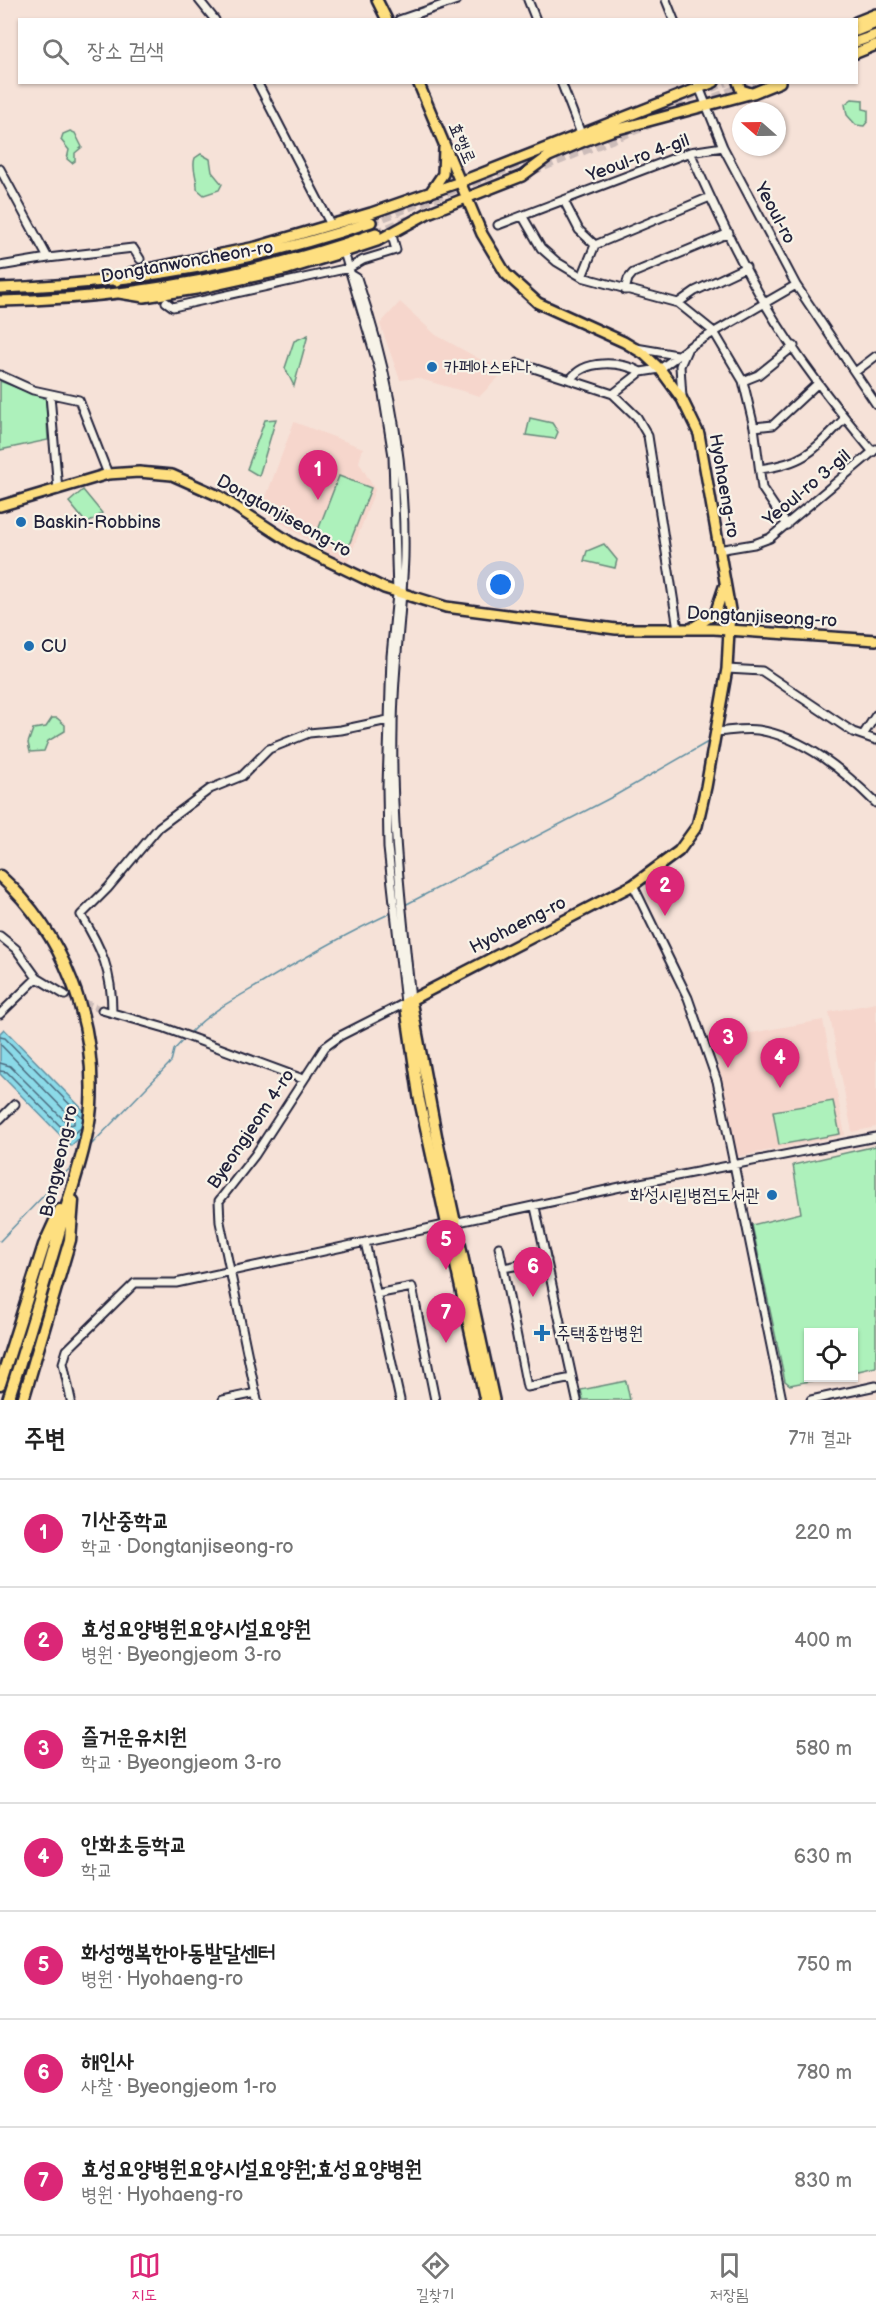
<!DOCTYPE html>
<html lang="ko">
<head>
<meta charset="utf-8">
<style>
	:root { --surface:#fff; --page:#f6f6f6; --text:#222; --muted:#767676; --line:#e0e0e0; --accent:#db2777 }
	body { margin:0; font-family:"Balsamiq Sans","Poor Story",sans-serif; background:var(--page); color:var(--text) }
	.controls { position:absolute; right:18px; bottom:18px; display:grid; overflow:hidden; border-radius:0px; box-shadow:0 2px 4px #0004 }
	.controls button { width:54px; height:54px; display:grid; place-items:center; padding:0; border:0; border-bottom:2px solid var(--line); background:var(--surface); color:var(--text); font:30px sans-serif }
	.compass { position:absolute; left:732px; top:102px; width:54px; height:54px; border-radius:50%; background:var(--surface); box-shadow:0 2px 4px #0004; rotate:290deg }
	.you { position:absolute; left:501px; top:585px; width:21px; height:21px; margin:-15px; border:4px solid #fff; border-radius:50%; background:#1a73e8; box-shadow:0 0 0 9px #1a73e833 }
	.badge { display:grid; place-items:center; width:39px; height:39px; border-radius:50%; background:var(--accent); color:#fff; font-size:20px; font-weight:700 }
	.pin { position:absolute; translate:-50% -50px; filter:drop-shadow(0 2px 3px #0008) }
	.pin::after { content:''; position:absolute; top:32px; width:21px; height:18px; background:inherit; clip-path:polygon(0 0,100% 0,50% 100%) }
	.list { margin:0; padding:0; list-style:none }
	h2 { display:flex; justify-content:space-between; align-items:center; height:78px; margin:0; padding:0 24px; font-size:26px }
	h2 small { font-size:20px; font-weight:400; color:var(--muted) }
	.list li { display:grid; grid-template-columns:39px 1fr auto; gap:18px; align-items:center; box-sizing:border-box; height:108px; padding:0 24px; border-top:2px solid var(--line) }
	.list b { display:block; font-size:22px; white-space:nowrap }
	.list p { margin:0; font-size:20px; white-space:nowrap; color:var(--muted) }
	.list em { font-size:20px; font-style:normal; color:var(--muted) }
	.icon { flex:none; width:33px; height:33px; fill:none; stroke:currentColor; stroke-width:2; stroke-linecap:round; stroke-linejoin:round }
	.map { position:relative; flex:none; width:876px; height:1400px; overflow:hidden }
	.search { position:absolute; background:var(--surface); box-shadow:0 2px 4px #0004; left:18px; right:18px; top:18px; height:66px; display:flex; align-items:center; gap:15px; box-sizing:border-box; padding:0 21px; border-radius:0px; color:var(--muted); font-size:22px }
	.sheet { height:834px; background:var(--surface) }
	nav { display:flex; justify-content:space-around; align-items:center; box-sizing:border-box; height:84px; border-top:2px solid var(--line); background:var(--surface); font-size:16px; color:var(--muted) }
	nav a { display:grid; justify-items:center; gap:3px }
	nav .on { color:var(--accent) }
	.map>svg:first-child { display:block }
	.built { fill:#f6d6cc }
	.green { fill:#adf1bb; stroke:#688a7b; stroke-width:1.5 }
	.water { fill:#8bdae8; stroke:#6190a3; stroke-width:1.5 }
	.lines { fill:none; stroke-linecap:round; stroke-linejoin:round }
	.shore { stroke:#4c6c80; stroke-width:1.5 }
	.stream { stroke:#6190a3; stroke-width:1.5 }
	.minor-tunnel { stroke:#ccbcb9; stroke-width:7; stroke-dasharray:7 3.5; stroke-linecap:butt }
	.major-tunnel { stroke:#ccbcb9; stroke-width:9; stroke-dasharray:9 4.5; stroke-linecap:butt }
	.minor-casing { stroke:#22223b; stroke-width:11 }
	.major-casing { stroke:#22223b; stroke-width:14 }
	.highway-casing { stroke:#22223b; stroke-width:15 }
	.minor { stroke:#f7f3e8; stroke-width:7 }
	.major { stroke:#fedf80; stroke-width:9 }
	.highway { stroke:#fedf80; stroke-width:10 }
	.poi-dot { fill:#1f6fb2; stroke:#f7f3e8; stroke-width:2 }
	.labels { text-anchor:middle; dominant-baseline:central; stroke-width:4.5; stroke-linejoin:round; paint-order:stroke }
	.street-label { font-size:18px; fill:#22223b; stroke:#f7f3e8 }
	.poi-label { font-size:18px; fill:#22223b; stroke:#f7f3e8; text-anchor:start }
</style>
</head>
<body>
<div class="map">
<svg width="876" height="1400" viewBox="0 0 876 1400">
	<rect width="100%" height="100%" fill="#f6e2d8"/>
	<filter id="ink" filterUnits="userSpaceOnUse"><feTurbulence type="fractalNoise" baseFrequency=".0167" numOctaves="2"/><feDisplacementMap in="SourceGraphic" scale="12" xChannelSelector="R" yChannelSelector="G"/><feConvolveMatrix kernelMatrix="1 2 1 2 8 2 1 2 1" color-interpolation-filters="sRGB"/></filter>
	<g filter="url(#ink)">
		<path class="built" d="M400,302L436,335L485,362L500,365L501,375L480,396L417,378L400,380L380,324Z
			M294,422L363,448L359,462L375,490L347,565L261,510Z
			M876,1003V1127L852,1132L829,1012Z
			M823,1020L845,1135L737,1157L713,1040Z"/>
		<path class="green" d="M852,99L863,100V109L868,110V121L864,126L856,125L847,115L845,104Z
			M70,131L75,133L82,147L75,153V161L72,163L67,159L69,150L61,140L63,134Z
			M201,154L210,159L212,172L222,184L219,190L204,195L197,189C198,178 191,168 195,158Z
			M308,335L294,386L285,368L294,341Z
			M0,381L46,399L48,440L0,450Z
			M530,418L552,423L558,432L555,439L526,435Z
			M276,419L275,422L259,476L247,469L265,420Z
			M339,476L371,488L347,550L315,538Z
			M83,490L102,513L87,524L69,502Z
			M604,544L617,560L615,568L584,561L587,551Z
			M52,718H57L65,725V731L48,741L44,751L30,752L28,743L33,729L46,727Z
			M833,1101L840,1134L779,1145L773,1111Z
			M876,1146V1367L854,1372V1332H808V1378H825L790,1385L785,1381L752,1225L801,1213L793,1165Z
			M626,1381L630,1400H583L581,1390Z"/>
		<path class="water" d="M4,1029L95,1122L71,1146L0,1074V1033Z"/>
		<g class="lines">
			<path class="shore" d="M0,1037L5,1038L83,1118
				M0,1044L74,1120V1124L69,1125L10,1066L0,1063
				M0,1071L7,1072L70,1136L81,1128"/>
			<path class="stream" d="M405,905L616,795L708,742
				M190,1033C209,1012 236,998 262,983C305,957 348,933 393,912
				M89,1147L171,1062L174,1050L184,1039
				M0,1241L74,1164"/>
			<path class="minor-tunnel" d="M140,259L159,290
				M65,995L102,1010"/>
			<path class="major-tunnel" d="M702,103L754,82
				M611,128L726,82
				M532,171L650,124
				M371,222L554,150
				M376,233L408,220"/>
			<g class="minor-casing">
				<path id="minor" d="M199,0L215,20
					M528,0L536,20
					M666,0L674,20
					M399,20L457,0
					M257,82L331,225
					M561,82L583,139
					M697,82L723,147L796,285L876,404
					M690,152C713,204 737,256 765,304C796,357 834,405 873,452
					M0,169L48,258L133,248L140,259
					M564,201L579,230L595,245L710,197
					M523,217L541,248L557,262L582,277L678,303L714,332L743,381L754,427L762,488L787,525
					M498,225L690,152L723,147
					M0,266L48,258
					M352,275L357,278C388,369 406,460 404,557C402,615 393,672 393,729C391,820 402,909 411,1000
					M582,277L595,245
					M625,290L628,279L633,273L729,233
					M166,302L173,307L349,268L363,260L396,250L391,232
					M678,303L695,291L746,267
					M636,348L677,355
					M518,363L613,394L641,372L660,369L692,345L796,285
					M855,372L876,356
					M0,375L33,390L79,400L108,474
					M570,380C584,359 620,361 641,372
					M743,381L758,375L794,346
					M613,394L637,417L648,436L678,629
					M50,395L58,490
					M682,397L680,366L687,350
					M754,427L773,425L817,384
					M760,469C806,463 814,450 845,418
					M718,550L754,544L770,538L876,449
					M727,669L762,671L853,732L876,740
					M716,732C730,731 745,728 758,730C804,737 844,771 876,803
					M863,735L876,715
					M633,885L688,998L717,1081L782,1400
					M0,936L16,949L37,978L65,995
					M102,1010L165,1028L303,1079
					M112,1012C112,972 102,949 81,915L108,888L159,827L210,789L242,776L269,749L309,733L341,730L388,720
					M0,1014L37,978
					M0,1119L15,1104
					M535,1207L577,1400
					M365,1242L400,1400
					M499,1247L527,1387L572,1378
					M503,1268L547,1260
					M376,1294L412,1287L435,1400
					M71,1400L63,1363L67,1350L135,1283H176L625,1186L876,1137
					M223,1400L256,1393
					M257,1400L220,1222L219,1201L255,1155L325,1047L340,1036L405,1003L388,848L387,787L391,656L397,594L393,456L379,369L344,252
					M811,1400L876,1386"/>
			</g>
			<g class="major-casing">
				<path id="major" d="M377,0L387,20
					M856,22L876,14
					M856,31L876,23
					M856,42L876,35
					M856,53L876,45
					M418,82L482,234L506,274L538,303L624,342L644,354L660,369L682,399L699,434L730,610L727,669L706,787L697,826L679,851L633,885L405,1003L419,1098L485,1400
					M738,82L741,90L751,93
					M430,193L443,174L444,148
					M116,281L133,272L256,247L371,213L460,182L714,82
					M0,288C127,284 251,263 371,222
					M119,293L144,297L196,289L288,269L344,252L377,241L428,213L522,176L549,156L584,141L611,131L753,93L780,82
					M0,301C128,299 256,275 376,233
					M0,506L108,474L139,472L172,475L219,496L293,544L384,588L446,607L616,629H714L876,640
					M692,628L715,614L724,587
					M411,1000L437,1138L494,1400"/>
			</g>
			<g class="highway-casing">
				<path id="highway" d="M0,876C64,934 96,1019 91,1106C88,1141 75,1178 65,1212C47,1275 28,1338 8,1400
					M0,1384L44,1245L60,1210
					M23,1400L70,1240L73,1201"/>
			</g>
			<use href="#minor" class="minor"/>
			<use href="#major" class="major"/>
			<use href="#highway" class="highway"/>
		</g>
	</g>
	<g class="poi-dot">
		<circle cx="432" cy="367" r="6"/>
		<circle cx="21" cy="522" r="6"/>
		<circle cx="29" cy="646" r="6"/>
		<circle cx="772" cy="1195" r="6"/>
		<path d="M539 1324h6v6h6v6h-6v6h-6v-6h-6v-6h6z"/>
	</g>
	<g class="labels">
		<g class="street-label">
			<text transform="translate(462 143) rotate(67)">효행로</text>
			<text transform="translate(638 158) rotate(-20)">Yeoul-ro 4-gil</text>
			<text transform="translate(775 213) rotate(62)">Yeoul-ro</text>
			<text transform="translate(187 262) rotate(-10)">Dongtanwoncheon-ro</text>
			<text transform="translate(724 486) rotate(80)">Hyohaeng-ro</text>
			<text transform="translate(807 488) rotate(-40)">Yeoul-ro 3-gil</text>
			<text transform="translate(284 516) rotate(29)">Dongtanjiseong-ro</text>
			<text transform="translate(762 617) rotate(3)">Dongtanjiseong-ro</text>
			<text transform="translate(518 925) rotate(-27)">Hyohaeng-ro</text>
			<text transform="translate(251 1129) rotate(-56)">Byeongjeom 4-ro</text>
			<text transform="translate(59 1161) rotate(-77)">Bongyeong-ro</text>
		</g>
		<g class="poi-label">
			<text x="444" y="367">카페아스타나</text>
			<text x="33" y="522">Baskin-Robbins</text>
			<text x="41" y="646">CU</text>
			<text x="760" y="1195" text-anchor="end">화성시립병점도서관</text>
			<text x="556" y="1333">주택종합병원</text>
		</g>
	</g>
</svg>
<div class="controls">
<button><svg class="icon" aria-label="locate" viewBox="0 0 24 24"><circle cx="12" cy="12" r="6"/><path d="M12 2v4M12 18v4M2 12h4M18 12h4"/></svg></button>
</div>
<svg class="compass" viewBox="-18 -18 36 36"><path d="M0-13l5 13h-10z" fill="#e53935"/><path d="M0 13l5-13h-10z" fill="#767676"/></svg>
<div class="you"></div>
<div class="pin badge" style="left:318px;top:500px">1</div>
<div class="pin badge" style="left:665px;top:916px">2</div>
<div class="pin badge" style="left:728px;top:1068px">3</div>
<div class="pin badge" style="left:780px;top:1088px">4</div>
<div class="pin badge" style="left:446px;top:1270px">5</div>
<div class="pin badge" style="left:533px;top:1297px">6</div>
<div class="pin badge" style="left:446px;top:1343px">7</div>
<div class="search"><svg class="icon" aria-label="search" viewBox="0 0 24 24"><circle cx="10" cy="10" r="6"/><path d="M15 15l6 6"/></svg>장소 검색</div>
</div>
<section class="sheet">
<h2>주변<small>7개 결과</small></h2>
<ul class="list">
<li><span class="badge">1</span><div><b>기산중학교</b><p>학교 · Dongtanjiseong-ro</p></div><em>220 m</em></li>
<li><span class="badge">2</span><div><b>효성요양병원요양시설요양원</b><p>병원 · Byeongjeom 3-ro</p></div><em>400 m</em></li>
<li><span class="badge">3</span><div><b>즐거운유치원</b><p>학교 · Byeongjeom 3-ro</p></div><em>580 m</em></li>
<li><span class="badge">4</span><div><b>안화초등학교</b><p>학교</p></div><em>630 m</em></li>
<li><span class="badge">5</span><div><b>화성행복한아동발달센터</b><p>병원 · Hyohaeng-ro</p></div><em>750 m</em></li>
<li><span class="badge">6</span><div><b>해인사</b><p>사찰 · Byeongjeom 1-ro</p></div><em>780 m</em></li>
<li><span class="badge">7</span><div><b>효성요양병원요양시설요양원;효성요양병원</b><p>병원 · Hyohaeng-ro</p></div><em>830 m</em></li>
</ul>
</section>
<nav>
<a class="on"><svg class="icon" aria-label="map" viewBox="0 0 24 24"><path d="M3 6l6-2 6 2 6-2v14l-6 2-6-2-6 2zM9 4v14M15 6v14"/></svg>지도</a>
<a><svg class="icon" aria-label="directions" viewBox="0 0 24 24"><path d="M12 3l9 9-9 9-9-9zM9 14v-3h6M13 9l2 2-2 2"/></svg>길찾기</a>
<a><svg class="icon" aria-label="saved" viewBox="0 0 24 24"><path d="M7 4h10v16l-5-4-5 4z"/></svg>저장됨</a>
</nav>
</body>
</html>
